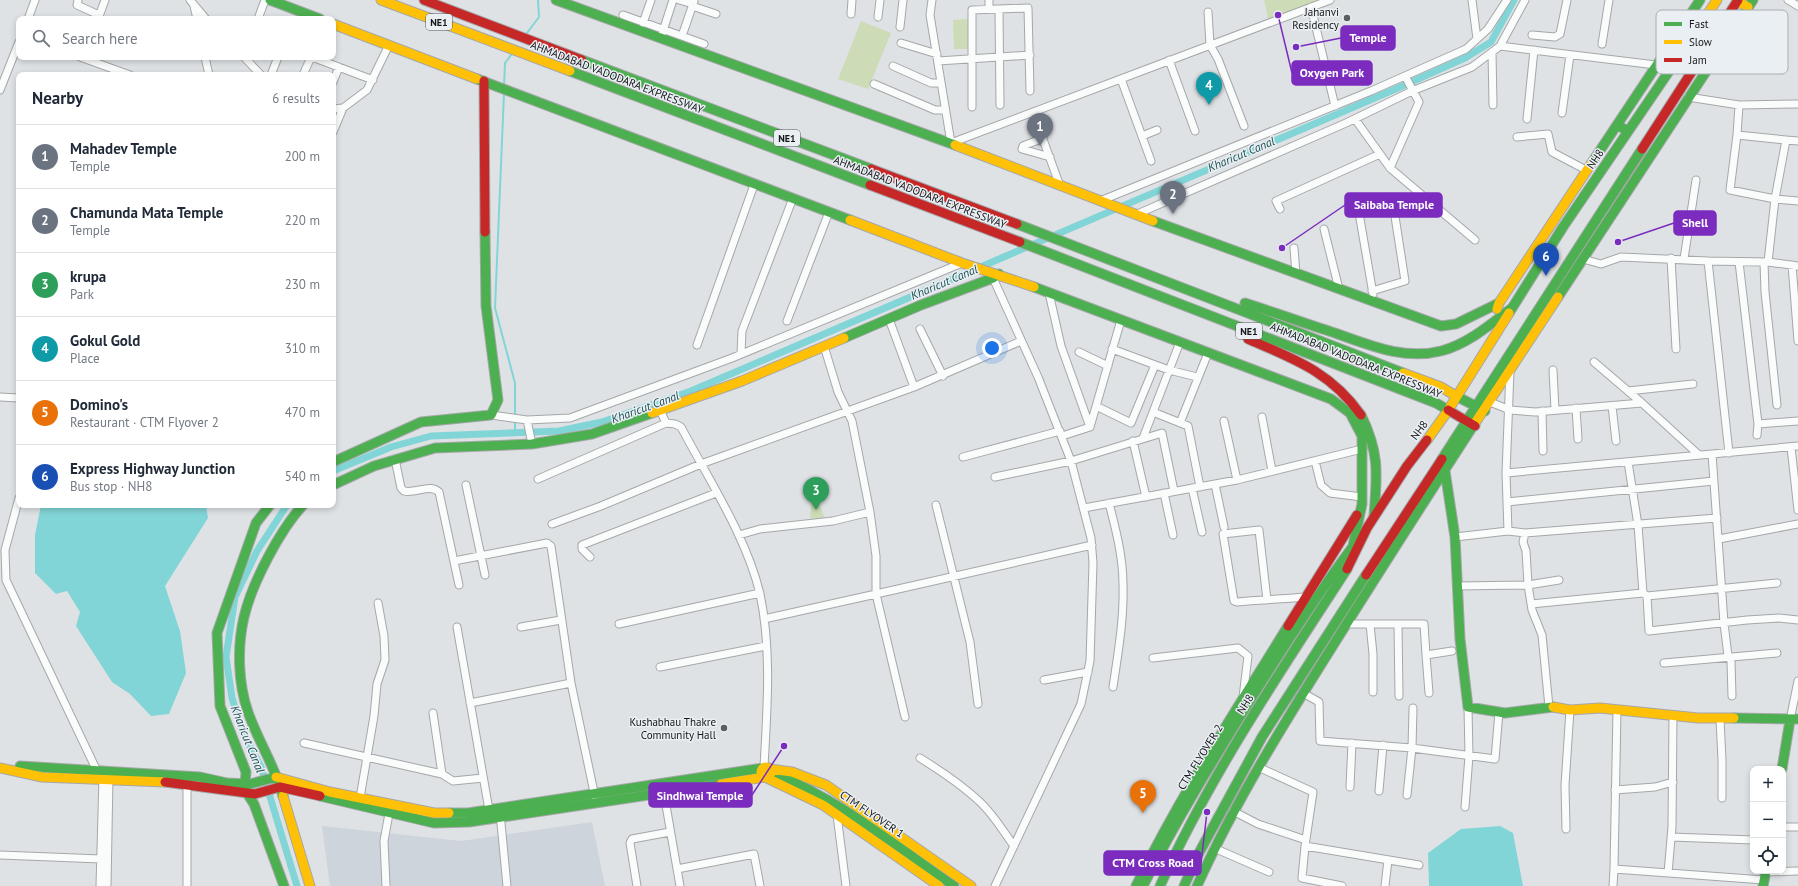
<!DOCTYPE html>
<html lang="en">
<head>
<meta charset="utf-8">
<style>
	:root { --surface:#fff; --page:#f6f6f7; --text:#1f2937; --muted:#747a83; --line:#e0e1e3; --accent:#111827 }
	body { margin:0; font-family:"PT Sans",sans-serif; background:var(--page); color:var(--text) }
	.controls { position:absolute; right:12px; bottom:12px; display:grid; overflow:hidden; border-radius:8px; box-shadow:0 2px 6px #0003 }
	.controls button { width:36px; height:36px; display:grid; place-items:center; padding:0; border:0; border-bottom:1px solid var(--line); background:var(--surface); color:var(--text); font:20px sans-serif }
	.you { position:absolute; left:992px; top:348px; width:14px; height:14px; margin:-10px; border:3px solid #fff; border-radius:50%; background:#1a73e8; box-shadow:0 0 0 6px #1a73e833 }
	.badge { display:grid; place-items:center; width:26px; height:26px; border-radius:50%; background:var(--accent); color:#fff; font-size:13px; font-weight:700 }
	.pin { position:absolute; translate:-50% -33px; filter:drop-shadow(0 1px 2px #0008) }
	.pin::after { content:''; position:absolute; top:21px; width:14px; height:12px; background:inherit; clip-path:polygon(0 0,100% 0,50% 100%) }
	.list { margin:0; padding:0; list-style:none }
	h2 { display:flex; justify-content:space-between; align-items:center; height:52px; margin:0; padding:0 16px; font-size:17px }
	h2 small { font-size:13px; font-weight:400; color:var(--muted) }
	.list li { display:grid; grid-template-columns:26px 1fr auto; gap:12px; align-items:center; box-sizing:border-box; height:64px; padding:0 16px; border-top:1px solid var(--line) }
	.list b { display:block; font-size:15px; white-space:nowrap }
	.list p { margin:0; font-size:13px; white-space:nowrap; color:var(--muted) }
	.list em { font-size:13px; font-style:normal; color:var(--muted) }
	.icon { flex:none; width:22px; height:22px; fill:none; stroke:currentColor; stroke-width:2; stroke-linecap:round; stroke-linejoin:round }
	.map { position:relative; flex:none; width:1798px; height:886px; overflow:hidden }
	.search { position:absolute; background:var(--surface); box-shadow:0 2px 6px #0003; left:16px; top:16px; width:320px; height:44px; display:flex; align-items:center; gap:10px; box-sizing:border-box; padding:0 14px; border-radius:8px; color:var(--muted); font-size:15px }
	.panel { position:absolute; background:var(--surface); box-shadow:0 2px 6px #0003; left:16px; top:72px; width:320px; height:436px; border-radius:8px }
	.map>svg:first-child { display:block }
	.built { fill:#ced4dc }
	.green { fill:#cddcb7 }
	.water { fill:#82d5d6 }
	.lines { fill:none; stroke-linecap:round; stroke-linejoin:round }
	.stream { stroke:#82d5d6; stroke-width:2 }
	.canal { stroke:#82d5d6; stroke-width:7 }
	.street-casing { stroke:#a5a7a9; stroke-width:9 }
	.fast-casing { stroke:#a5a7a9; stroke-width:11 }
	.slow-casing { stroke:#a5a7a9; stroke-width:11 }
	.jam-casing { stroke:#a5a7a9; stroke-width:11 }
	.street { stroke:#fafbfb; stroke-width:7 }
	.fast { stroke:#4caf50; stroke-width:9 }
	.slow { stroke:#ffc107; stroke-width:9 }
	.jam { stroke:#c62828; stroke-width:9 }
	.poi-dot { fill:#5c5d60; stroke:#eaeff4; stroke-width:1.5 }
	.labels { text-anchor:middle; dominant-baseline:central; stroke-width:3; stroke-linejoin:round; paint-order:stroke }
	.shield { fill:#eaeff4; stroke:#55575a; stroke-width:1 }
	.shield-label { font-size:10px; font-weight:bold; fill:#151618 }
	.poi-label { font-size:11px; fill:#151618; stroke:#eaeff4; text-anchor:end }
	.street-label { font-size:11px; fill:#151618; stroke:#eaeff4 }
	.water-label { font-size:12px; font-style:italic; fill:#1c4f4f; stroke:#eaeff4 }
	.key { fill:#eaeff4; stroke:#aaaeb2; stroke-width:1 }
	.key-label { font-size:11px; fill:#151618 }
	.leader { fill:none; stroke:#7b2cbf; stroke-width:1.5 }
	.callout-dot { fill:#7b2cbf; stroke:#eaeff4; stroke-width:1.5 }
	.callout { fill:#7b2cbf; stroke:#7b2cbf; stroke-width:1.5 }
	.callout-label { font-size:12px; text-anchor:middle; font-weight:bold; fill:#fff }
</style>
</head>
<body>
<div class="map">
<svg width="1798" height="886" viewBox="0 0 1798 886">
	<rect width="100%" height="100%" fill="#dfe2e5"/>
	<path class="built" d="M592,822L605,886H330L322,826L461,841Z"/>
	<path class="green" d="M1264,0H1330L1269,23Z
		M968,19V49H954L953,20Z
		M861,21L891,33L868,89L838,79Z
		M818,500L825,519L810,518L811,501Z"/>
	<path class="water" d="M41,505H206L208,518L165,586L180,631L186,673L169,714L151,716L130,694L112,682L76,626L80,612L67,591L56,594L35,573V535Z
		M1500,826L1513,833L1523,886H1429L1428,853L1461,829Z"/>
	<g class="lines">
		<path class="stream" d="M527,33L539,17L538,0
			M504,86L505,63L511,55
			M504,93L495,308L515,383V433"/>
		<path class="canal" d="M333,471L391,447L431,436L559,431L602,422L691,391L1398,88L1465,58L1491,42L1514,0
			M287,505L257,551L235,597L226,657L232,698L243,733L261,767L297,886"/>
		<g class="street-casing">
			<path id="street" d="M78,0L77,5L99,15
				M190,0L206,19
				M679,0L693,4L694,1
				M932,0L930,15L951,143L1330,0
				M989,0V9
				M1472,0L1477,39
				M1788,0L1798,6
				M194,6L197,19
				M692,6L716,14
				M1311,7L1335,106
				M999,9L1000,105
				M1208,12L1210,45L1218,59L1244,126
				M851,14L852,0
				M623,15L704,44
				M878,17L880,0
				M28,19L35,0
				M98,19L105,0
				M258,19L265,0
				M643,23L651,0
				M900,27L903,0
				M662,34L673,0
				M1532,35L1555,37L1560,34L1567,0
				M682,36L693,4
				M901,43L937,54
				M1602,44L1609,0
				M1500,46L1525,0
				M1492,52L1493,105
				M80,57L130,75
				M205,57L209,75
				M244,57L261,75
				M312,57L373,80
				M1169,60L1195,131
				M938,61L1030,55
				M893,66L931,83H941
				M271,75L278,57
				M303,75L311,57
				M1121,79L1151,161
				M333,82L339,67
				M874,84L935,110H945
				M0,90L19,42
				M1688,97L1739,105L1798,104
				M1739,105L1737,135L1730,190L1775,199L1786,140L1798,141
				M972,107V10L1028,8L1030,91
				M333,109L343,108
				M1033,112L1060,186
				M1562,113L1570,55
				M1355,119L1390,168L1475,240
				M1527,119L1534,50
				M333,132L343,108L367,90L389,45
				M1737,135L1786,140
				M1142,136L1157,130
				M1517,137L1548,134L1552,152L1586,170
				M1043,138L1023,146L1022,149L1050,157
				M1390,168L1419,102L1405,76
				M1100,201L1371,91L1466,49L1488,29L1507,0
				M1280,209L1276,201L1380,154
				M1359,213L1373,294
				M1135,215L1346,123L1412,91L1472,67L1500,46L1656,65
				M1324,229L1339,289
				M1294,248L1296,274
				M1671,258L1676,349
				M1583,259L1601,264L1621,257L1708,261
				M1684,259L1696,180
				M1739,262L1758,424L1757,435
				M1764,262L1765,292L1777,405
				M1768,262L1775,199L1798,201
				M1792,265L1798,341
				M993,278L1038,377L1071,461L1091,538L1093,563L1090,661L1081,704L995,886
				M1372,291L1405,281L1392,197
				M1049,293L1061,346L1090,427
				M889,319L914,387
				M787,321L829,212
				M920,329L943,376
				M697,345L754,185
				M824,346L838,392L852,421L870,512
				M1112,349L1169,370L1197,377
				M1079,352L1108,366
				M741,354L742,331L793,198
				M1594,362L1642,403
				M1553,370L1555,410
				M1628,391L1693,384
				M0,397L19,398
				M1490,402L1510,410L1535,412L1642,403L1699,455
				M1096,406L1131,423L1155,365
				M1612,406L1616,441
				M1576,408L1578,439
				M660,410L666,423L675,424L681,427C708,478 747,538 760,594C772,650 767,710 764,767
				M1542,411L1543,451
				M1153,412L1188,426L1200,487
				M491,415L527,420L570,418L732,358L962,263
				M1262,417L1272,471
				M527,420L532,444
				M1224,421L1237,480
				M1180,423L1208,353
				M1758,424L1798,421
				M1062,436L1090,427L1121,320
				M1143,438L1180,342
				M1133,441L1146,497
				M1791,447L1798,510
				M1729,453L1708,261L1768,262L1798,266
				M1712,454L1724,623L1728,656L1731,661L1732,696
				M963,457L1060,431
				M395,459L401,488L404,491C416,494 430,483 439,492L459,585
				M1315,461L1321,485L1330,493L1362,497
				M1628,462L1638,525L1643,593L1647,596L1777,583
				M1506,473L1510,371
				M995,477L1071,461L1162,433L1174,491
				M538,479L666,423
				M1215,484L1224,527
				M466,485L485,575
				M1192,488L1202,532
				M1164,493L1173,535
				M19,498L5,550L6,580L97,771
				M1507,502L1714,481
				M1109,503C1116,530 1123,557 1123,585C1124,620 1118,653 1113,687
				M936,505L970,642L978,704
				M1084,508L1237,480L1362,449
				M552,524L601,506L701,464L914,387L1021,341
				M1508,531L1525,533L1717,518
				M1525,533L1523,542L1526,551L1528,585L1532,610L1542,635L1549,707
				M739,535L760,529L833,521L870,512L876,556V594L764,619
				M1455,537L1508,531L1506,473L1798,446
				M1719,539L1798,524
				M590,557L582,549V545L716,493
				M454,561L547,543L551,546L571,683L595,797
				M1457,586L1528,585L1559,580
				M1647,596L1649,631L1747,620L1779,618L1798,620
				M1267,600L1259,530L1223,534L1234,601L1237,602C1260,600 1283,599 1305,597
				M1531,604L1643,593
				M619,624L760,593
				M1347,624H1424L1426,655L1452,651
				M1370,624L1373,654V692
				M1398,624L1399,696
				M457,627L489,810
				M521,627L561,620
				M1426,655L1429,693
				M1153,658L1238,648L1248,656L1243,697
				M1664,663L1777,653
				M660,667L766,646
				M1044,680L1088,672
				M1303,693L1319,702L1320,741L1412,748L1495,759L1499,712
				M470,703L571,683
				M1617,710L1614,869L1764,880
				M433,713L442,774
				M905,717L876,594L1092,545
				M1720,719L1722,760V798
				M1790,720L1798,681
				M304,743L442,774L453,781L483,778
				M920,758C941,771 962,785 980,802C994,815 1003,831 1014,846
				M1258,767L1313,792L1305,846L1419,865
				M187,785V886
				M1350,787L1352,743
				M663,788L680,886
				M1615,790L1655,787L1673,782
				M1379,791L1383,745
				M1407,795L1412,748L1413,708
				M360,798L374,716L377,684L385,660L384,636L378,603
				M1465,807L1469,756L1468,707
				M1233,811L1258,824L1306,840
				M500,813L507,886
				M837,815L846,886
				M1783,827H1798
				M1566,829L1565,785L1570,710
				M1671,837L1753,840
				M1305,846L1302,878L1342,886
				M1214,848L1269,872
				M0,855L101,859
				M677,869L754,854L760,886
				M1766,872L1798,871
				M1668,873L1672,827L1673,716
				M100,886L103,776
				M107,886L109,777
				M386,886L384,841L390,808
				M637,886L630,843L632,839L670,832
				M1385,886L1388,860
				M1613,886L1614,869"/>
		</g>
		<g class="fast-casing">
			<path id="fast" d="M270,0L320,19
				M556,0L955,145
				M1706,49L1716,55
				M582,60L871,169
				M570,71L870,185
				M477,79L850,220
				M1617,125L1628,131
				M1591,164L1700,0
				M1153,221L1441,326L1456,324L1499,303
				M1017,224L1403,373
				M1020,242L1436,403L1448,410
				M1034,287L1331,399L1350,413L1362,436V504L1353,546
				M1558,297L1753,0
				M1245,303C1273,312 1301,322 1329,331C1365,343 1402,361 1441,351C1468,344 1491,324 1513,307
				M1509,313L1563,227L1674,64
				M844,338L921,305L993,278L999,274
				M1456,396L1485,411
				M1361,415C1380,454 1377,474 1374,516
				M1442,459L1642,149
				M333,462L421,422L491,415L498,400L486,306L485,232
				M1445,471L1455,537L1460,639L1468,707L1505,713L1553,707
				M333,485L374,466L435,448L532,444L592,434L652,413
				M270,505L256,523L217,633L220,706L246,772L245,784L247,793L254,804L284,886
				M1734,718L1798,719
				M20,766L200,777L227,783L250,784L276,777
				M1782,769L1790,720
				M771,772C838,799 895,845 954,886
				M283,796C275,766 258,741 248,712C238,683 237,647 244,617C252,583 280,530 303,505
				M320,796L434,823L469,822L721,784
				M449,813H468L763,768
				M1136,886C1180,796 1235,712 1288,626
				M1143,886C1176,820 1215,757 1254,694C1286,643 1318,593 1354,545
				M1160,886C1211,774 1280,672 1347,569
				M1184,886L1200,851L1262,737L1366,575
				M1197,886C1235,802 1283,725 1332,647C1379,572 1427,497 1475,423
				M1763,886L1766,871"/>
		</g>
		<g class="slow-casing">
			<path id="slow" d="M381,0L570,71
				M1737,1L1748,7
				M333,24L477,79
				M1672,41L1684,49
				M1674,64L1717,0
				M955,145L1153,221
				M850,220L962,263L1034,287
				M1497,309L1499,303L1591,164
				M1403,373L1441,387L1456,396
				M652,413L742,381L844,338
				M1475,423L1558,297
				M1427,440L1447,412L1509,313
				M1553,707L1570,710L1600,708L1698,718H1734
				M761 772a5 5 0 1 1 10 0a5 5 0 1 1-10 0Z
				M0,768L42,777L165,782
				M770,769L792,772L826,785L971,886
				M276,777L330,792L434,813H449
				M721,784L765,777L823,805L939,886
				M283,796L310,886"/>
		</g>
		<g class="jam-casing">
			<path id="jam" d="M424,0L582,60
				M484,81L485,232
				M1642,149L1738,0
				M871,169L1017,224
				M870,185L1020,242
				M1248,339C1294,359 1331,372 1361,415
				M1448,410L1475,426
				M1347,569L1367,528L1407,466L1427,440
				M1366,575L1442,459
				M1288,626L1357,515
				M165,782L255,794L280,787L320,796"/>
		</g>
		<use href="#street" class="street"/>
		<use href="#fast" class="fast"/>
		<use href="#slow" class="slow"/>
		<use href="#jam" class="jam"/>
	</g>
	<g class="poi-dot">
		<circle cx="1347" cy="18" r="4"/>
		<circle cx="724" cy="728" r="4"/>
	</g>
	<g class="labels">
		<g class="shield">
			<rect x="426" y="14" width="26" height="16" rx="3"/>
			<rect x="774" y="130" width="26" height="16" rx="3"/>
			<rect x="1236" y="323" width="26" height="16" rx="3"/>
		</g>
		<g class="shield-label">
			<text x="439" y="22">NE1</text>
			<text x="787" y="138">NE1</text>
			<text x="1249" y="331">NE1</text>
		</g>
		<g class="poi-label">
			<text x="1339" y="12">Jahanvi<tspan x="1339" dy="13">Residency</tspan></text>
			<text x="716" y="722">Kushabhau Thakre<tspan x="716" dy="13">Community Hall</tspan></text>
		</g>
		<g class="street-label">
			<text transform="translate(617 77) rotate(21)">AHMADABAD VADODARA EXPRESSWAY</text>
			<text transform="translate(1595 159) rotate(-56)">NH8</text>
			<text transform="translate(920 192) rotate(21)">AHMADABAD VADODARA EXPRESSWAY</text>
			<text transform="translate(1356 360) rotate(22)">AHMADABAD VADODARA EXPRESSWAY</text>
			<text transform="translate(1419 430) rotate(-53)">NH8</text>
			<text transform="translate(1245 704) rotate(-57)">NH8</text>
			<text transform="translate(1200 757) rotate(-58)">CTM FLYOVER 2</text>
			<text transform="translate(872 814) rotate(34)">CTM FLYOVER 1</text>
		</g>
		<g class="water-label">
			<text transform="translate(1241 154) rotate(-23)">Kharicut Canal</text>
			<text transform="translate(944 282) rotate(-23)">Kharicut Canal</text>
			<text transform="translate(645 407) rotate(-20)">Kharicut Canal</text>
			<text transform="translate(248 739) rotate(68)">Kharicut Canal</text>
		</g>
	</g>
	<rect x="1656" y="10" width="132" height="64" rx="6" class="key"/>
	<rect x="1664" y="22" width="18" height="4" fill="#4caf50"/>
	<rect x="1664" y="40" width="18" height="4" fill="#ffc107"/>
	<rect x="1664" y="58" width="18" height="4" fill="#c62828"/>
	<g class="key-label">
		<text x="1689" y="28">Fast</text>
		<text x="1689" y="46">Slow</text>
		<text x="1689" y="64">Jam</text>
	</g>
	<path class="leader" d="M1296 47L1341 38M1278 15L1292 73M1282 248L1345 205M1618 242L1674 223M784 746L752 795M1207 812L1201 863"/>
	<g class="callout-dot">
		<circle cx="1296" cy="47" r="4"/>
		<circle cx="1278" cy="15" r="4"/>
		<circle cx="1282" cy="248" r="4"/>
		<circle cx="1618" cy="242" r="4"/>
		<circle cx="784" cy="746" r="4"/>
		<circle cx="1207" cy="812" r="4"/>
	</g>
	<g class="callout">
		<rect x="1341" y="26" width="54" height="24" rx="4"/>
		<rect x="1292" y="61" width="80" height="24" rx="4"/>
		<rect x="1345" y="193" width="97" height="24" rx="4"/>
		<rect x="1674" y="211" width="42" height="24" rx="4"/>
		<rect x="649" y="783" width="103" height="24" rx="4"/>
		<rect x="1104" y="851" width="97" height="24" rx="4"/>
	</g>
	<g class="callout-label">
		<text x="1368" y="42">Temple</text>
		<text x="1332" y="77">Oxygen Park</text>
		<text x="1394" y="209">Saibaba Temple</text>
		<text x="1695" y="227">Shell</text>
		<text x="700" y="800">Sindhwai Temple</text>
		<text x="1153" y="867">CTM Cross Road</text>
	</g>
</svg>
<div class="controls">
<button>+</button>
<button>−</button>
<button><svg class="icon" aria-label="locate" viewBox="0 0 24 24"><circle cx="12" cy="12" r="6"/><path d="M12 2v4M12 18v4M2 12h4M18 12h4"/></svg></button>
</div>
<div class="you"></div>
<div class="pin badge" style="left:1040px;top:146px;background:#6b7280">1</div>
<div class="pin badge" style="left:1173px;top:214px;background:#6b7280">2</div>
<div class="pin badge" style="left:816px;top:510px;background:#2e9e5b">3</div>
<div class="pin badge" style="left:1209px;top:105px;background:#0f9aa8">4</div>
<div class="pin badge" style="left:1143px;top:813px;background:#e8710a">5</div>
<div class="pin badge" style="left:1546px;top:276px;background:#1a4fb4">6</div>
<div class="search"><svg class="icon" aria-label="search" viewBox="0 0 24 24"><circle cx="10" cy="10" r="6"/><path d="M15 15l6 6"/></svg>Search here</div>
<section class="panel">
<h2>Nearby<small>6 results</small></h2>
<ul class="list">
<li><span class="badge" style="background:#6b7280">1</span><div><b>Mahadev Temple</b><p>Temple</p></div><em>200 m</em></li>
<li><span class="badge" style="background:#6b7280">2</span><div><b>Chamunda Mata Temple</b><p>Temple</p></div><em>220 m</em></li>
<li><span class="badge" style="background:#2e9e5b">3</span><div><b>krupa</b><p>Park</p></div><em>230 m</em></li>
<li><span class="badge" style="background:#0f9aa8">4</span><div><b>Gokul Gold</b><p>Place</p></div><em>310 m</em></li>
<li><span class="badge" style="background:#e8710a">5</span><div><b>Domino's</b><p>Restaurant · CTM Flyover 2</p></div><em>470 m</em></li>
<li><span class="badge" style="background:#1a4fb4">6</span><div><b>Express Highway Junction</b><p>Bus stop · NH8</p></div><em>540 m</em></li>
</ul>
</section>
</div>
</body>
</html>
